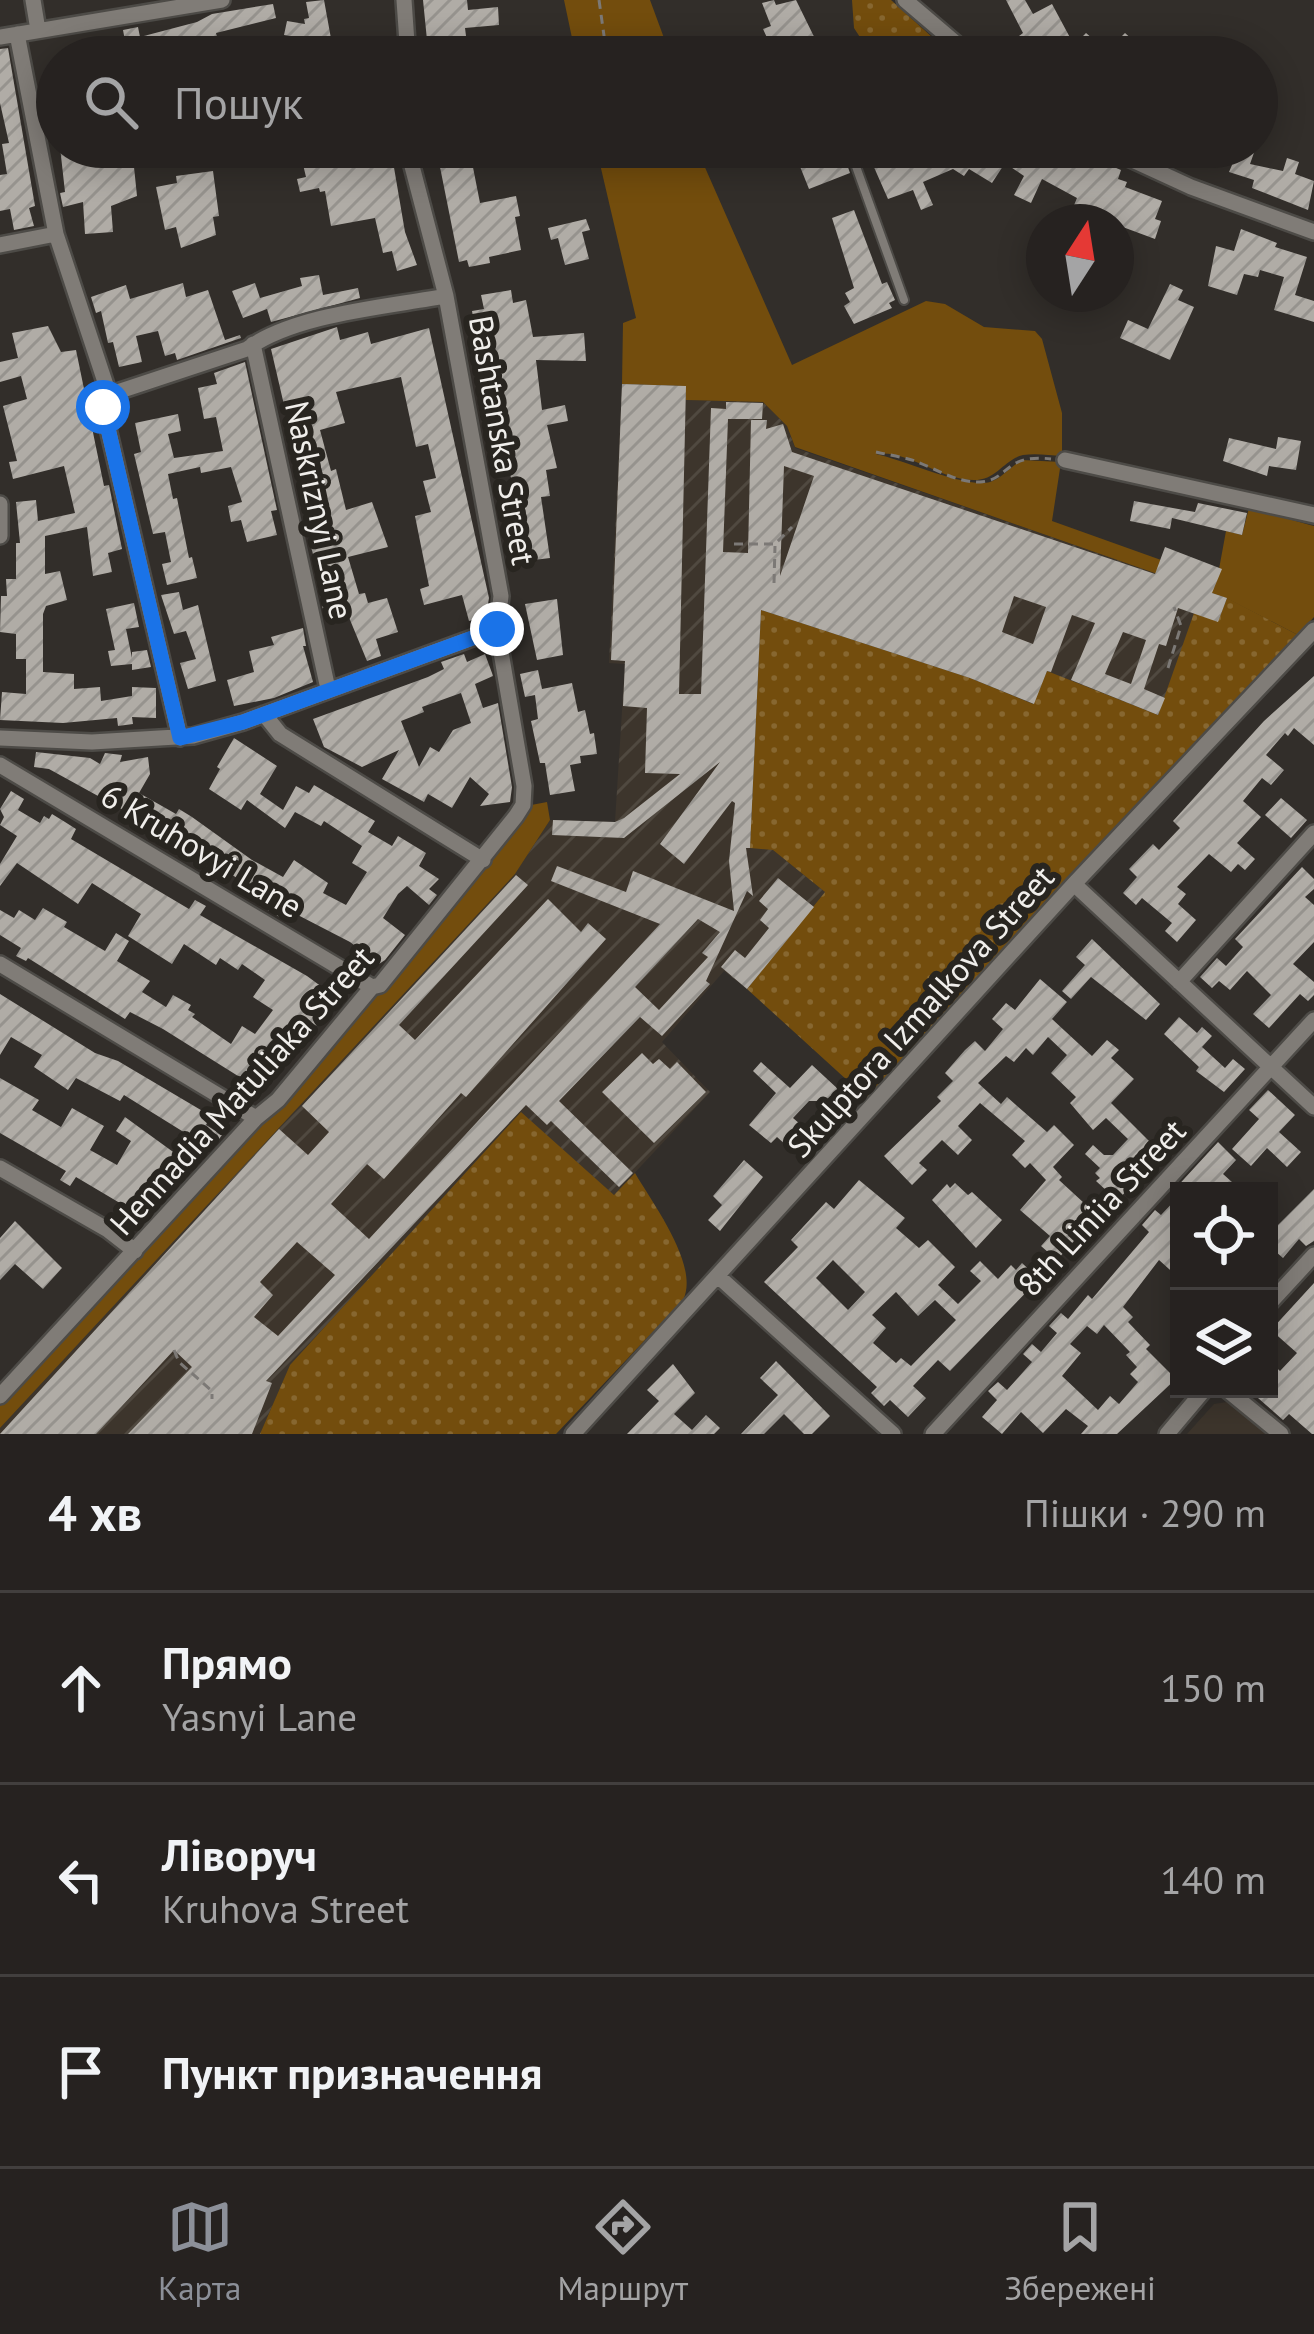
<!DOCTYPE html>
<html lang="uk">
<head>
<meta charset="utf-8">
<style>
	:root { --surface:#262220; --page:#2e2a29; --text:#f1f3f6; --muted:#a4a4a5; --line:#423f3e; --accent:#8c9099 }
	body { margin:0; font-family:"PT Sans",sans-serif; background:var(--page); color:var(--text) }
	.controls { position:absolute; right:36px; bottom:36px; display:grid; overflow:hidden; border-radius:0px; box-shadow:0 6px 30px #0003 }
	.controls button { width:108px; height:108px; display:grid; place-items:center; padding:0; border:0; border-bottom:3px solid var(--line); background:var(--surface); color:var(--text); font:60px sans-serif }
	.compass { position:absolute; left:1026px; top:204px; width:108px; height:108px; border-radius:50%; background:var(--surface); box-shadow:0 6px 30px #0003; rotate:12deg }
	.stop { position:absolute; width:36px; height:36px; margin:-27px; border:9px solid #1a73e8; border-radius:50%; background:#fff }
	.stop.end { background:#1a73e8; border-color:#fff; box-shadow:0 3px 12px #0008 }
	.list { margin:0; padding:0; list-style:none }
	h2 { display:flex; justify-content:space-between; align-items:center; height:156px; margin:0; padding:0 48px; font-size:51px }
	h2 small { font-size:39px; font-weight:400; color:var(--muted) }
	.list li { display:grid; grid-template-columns:78px 1fr auto; gap:36px; align-items:center; box-sizing:border-box; height:192px; padding:0 48px; border-top:3px solid var(--line) }
	.list b { display:block; font-size:45px; white-space:nowrap }
	.list p { margin:0; font-size:39px; white-space:nowrap; color:var(--muted) }
	.list em { font-size:39px; font-style:normal; color:var(--muted) }
	.icon { flex:none; width:66px; height:66px; fill:none; stroke:currentColor; stroke-width:2; stroke-linecap:round; stroke-linejoin:round }
	.map { position:relative; flex:none; width:1314px; height:1434px; overflow:hidden }
	.search { position:absolute; background:var(--surface); box-shadow:0 6px 30px #0003; left:36px; right:36px; top:36px; height:132px; display:flex; align-items:center; gap:30px; box-sizing:border-box; padding:0 42px; border-radius:66px; color:var(--muted); font-size:45px }
	.sheet { height:732px; background:var(--surface) }
	nav { display:flex; justify-content:space-around; align-items:center; box-sizing:border-box; height:168px; border-top:3px solid var(--line); background:var(--surface); font-size:33px; color:var(--muted) }
	nav a { display:grid; justify-items:center; gap:6px }
	nav .on { color:var(--accent) }
	.map>svg:first-child { display:block }
	.built { fill:#3d352c }
	.industrial { fill:url(#industrial-furrows) }
	.grass { fill:#734d0d }
	.park { fill:url(#park-dots) }
	.building { fill:url(#building-hatch); fill-rule:evenodd }
	.lines { fill:none; stroke-linecap:round; stroke-linejoin:round }
	.lane-casing { stroke:#4d4b47; stroke-width:12 }
	.street-casing { stroke:#4d4b47; stroke-width:20 }
	.path { stroke:#7c7976; stroke-width:3; stroke-dasharray:9 6; stroke-linecap:butt }
	.lane { stroke:#807c77; stroke-width:8 }
	.street { stroke:#807c77; stroke-width:15 }
	.route { stroke:#1a73e8; stroke-width:15 }
	.labels { text-anchor:middle; dominant-baseline:central; stroke-width:12; stroke-linejoin:round; paint-order:stroke }
	.street-label { font-size:33px; fill:#f0eeeb; stroke:#282520 }
</style>
</head>
<body>
<div class="map">
<svg width="1314" height="1434" viewBox="0 0 1314 1434">
	<defs>
		<pattern id="industrial-furrows" width="10" height="10" patternUnits="userSpaceOnUse" patternTransform="scale(3)"><rect width="10" height="10" fill="#3d352c"/><path d="M-1 1l2-2M0 10L10 0M9 11l2-2" fill="none" stroke="#504940"/></pattern>
		<pattern id="park-dots" width="8" height="8" patternUnits="userSpaceOnUse" patternTransform="scale(3)"><rect width="8" height="8" fill="#734d0d"/><path d="M2 2h.1M6 6h.1" fill="none" stroke="#876730" stroke-width="1.8" stroke-linecap="round"/></pattern>
		<pattern id="building-hatch" width="6" height="6" patternUnits="userSpaceOnUse" patternTransform="scale(3)"><rect width="6" height="6" fill="#b0aca6"/><path d="M-1 1l2-2M0 6l6-6M5 7l2-2" fill="none" stroke="#96938e"/></pattern>
	</defs>
	<rect width="100%" height="100%" fill="#322e2a"/>
	<path class="built" d="M1233,1401L1270,1434H1187L1214,1404Z"/>
	<path class="industrial" d="M622,384L686,386V400L763,402L787,426L795,448L1227,598L1218,622L1165,698L1158,715L1034,704L773,850L825,892L747,989L724,971L662,1042L710,1092L614,1195L521,1113L290,1365L260,1434H0V1428L515,874L550,820L615,822L625,664L609,663Z"/>
	<path class="grass" d="M564,0H650L671,57H576Z
		M596,147H696L792,365L926,301L945,304L984,327L1035,331L1042,339L1062,413V456C1049,455 1035,453 1023,455C1003,460 997,480 974,480C940,480 907,449 876,454C904,460 967,489 990,482C1001,479 1010,467 1022,460L1061,462L1052,521L1217,580L1226,531L1242,535L1249,508L1310,525L1314,526V617L1298,635L1226,598L795,447L787,426L763,402L686,400L685,386L622,384L623,323L636,318Z
		M547,802L550,820L515,874L0,1428V1405L252,1132L526,806Z"/>
	<path class="park" d="M852,0H891L932,37L914,57H873L854,28Z
		M1227,598L1298,635L870,1101L747,989L825,892L773,850L750,848L761,610L970,678L1033,704L1047,671L1158,715L1194,613L1218,621Z
		M521,1112L614,1195L635,1173C653,1204 700,1266 683,1300L556,1434H260L290,1365Z"/>
	<path class="building" d="M324,0L332,44L315,47L314,40L284,35L287,21L305,24L304,19L309,18L306,2Z
		M423,0H467L468,10L498,7L499,25L465,28L467,44L455,45L457,57H422L420,41L427,40Z
		M774,0L776,5L796,0L824,57H805L796,37L776,46L774,40L769,42L763,29L771,26L762,3Z
		M1006,0H1025L1033,14L1052,4L1074,45L1086,33L1107,51L1125,33L1135,42L1121,57H1034L1015,39L1023,33Z
		M273,4L276,18L216,33L219,44L168,57H128L123,30L138,27L140,37L197,22L212,14Z
		M8,48L35,206L29,208L34,226L14,230L10,209L0,211V175L7,174L2,144L9,143L0,103V49Z
		M60,147H140L143,165L134,167L137,196L111,206L113,232L85,234L83,202L63,207L60,193L65,192Z
		M436,147H469L480,203L516,196L520,216L515,217L521,250L489,257L490,263L469,267L467,260L459,262Z
		M791,147H841L850,173L809,189L797,159L777,168L772,155Z
		M858,147H1044L1095,167L1097,160L1121,170L1118,179L1127,182L1125,187L1162,201L1155,219L1161,221L1155,239L1085,213L1081,222H1067L1077,198L1042,179L1031,203L1014,195L1024,176L1005,163L992,183L969,169L964,176L953,169L923,182L933,205L921,210L913,190L888,199L873,165L865,168Z
		M1176,147H1256L1250,164L1283,171L1287,158L1299,162L1295,174L1314,181L1308,210L1252,188L1254,180L1229,172L1232,165L1196,153L1191,165L1172,157Z
		M391,150L405,232L417,265L397,271L392,251L383,253L375,218L331,226L325,191L320,192L319,188L300,192L297,179L306,177L301,156L320,152L322,162Z
		M213,171L219,216L213,217L216,235L181,248L176,227L165,230L156,187L177,183L176,176Z
		M854,210L882,284L887,282L895,300L889,303L892,308L854,324L844,306L850,302L845,293L854,288L832,218Z
		M586,219L590,230L582,232L589,259L565,265L558,238L551,240L548,228Z
		M1241,229L1277,243L1275,247L1307,257L1295,295L1314,301V322L1274,310L1284,277L1260,270L1258,277L1244,274L1237,295L1208,286L1216,246L1234,251Z
		M319,275L323,295L358,288L360,298L271,322L267,309L243,318L232,291L255,283L260,298L302,286L300,278Z
		M183,283L186,297L208,290L225,340L240,335L241,338L177,360L175,353L165,356L158,331L136,336L142,362L119,367L113,342L108,343L101,311L96,313L91,297L126,285L130,299Z
		M1170,284L1183,290L1178,300L1194,307L1170,360L1120,338L1128,320L1148,329Z
		M511,290L513,303L526,300L533,337L584,333L586,361L536,360L542,410L565,405L568,421L547,425L557,468L546,470L550,496L541,497L550,558L518,562L512,524L506,525L504,513L512,512L506,482H512L495,412L484,326L475,327L472,311L484,309L481,295Z
		M48,326L61,352L76,350L104,486L109,485L122,549L108,553L112,572L93,576L87,527L45,536V574L60,571L67,600L46,606L43,614V672L74,674V689L100,687L101,701L132,696V687L156,688V718L132,717L133,724L118,726L117,718L63,723L0,720L2,692L26,694V659H16V634L0,632L1,596H7L6,579H16V543H20L16,502L36,500L38,521L75,513L64,466L13,479L9,462L17,461L3,406L27,399L21,376L0,382V362L18,358L12,333Z
		M337,327L340,340L368,332L371,344L429,328L489,598L486,616L469,621L462,595L424,605L420,589L429,586L415,516L431,512L423,481L436,478L428,444L416,447L401,377L336,392L345,423L320,430L331,471L336,469L346,510L372,502L388,547L348,557L359,594L365,593L368,603L387,598L398,632L376,639L381,656L367,661L348,615L328,622L322,606L326,604L309,539L301,478L271,349Z
		M245,362L277,510L271,511L277,535L247,542L241,520L231,522L228,506L242,502L231,467L201,473L200,467L168,474L173,499L177,498L189,558L192,557L197,578L167,585L162,564L171,562L165,532L153,534L134,454L141,452L135,423L178,414L181,431L168,434L174,458L223,451L216,417L204,419L198,388L217,384L214,373Z
		M622,384L686,386L679,694H701L711,408L726,409V402L763,403L762,419H728L723,552L748,553L751,420H767L766,429L783,424L792,452L1155,574L1165,547L1222,569L1212,593L1227,598L1218,622L1178,608L1166,646L1159,644L1144,689L1165,698L1158,715L1071,680L1095,623L1072,615L1051,672L1047,671L1034,704L970,678L761,610L750,848H746L753,896L747,891L706,981L710,984L662,1036L640,1017L559,1101L633,1173L619,1187L551,1121L547,1125L526,1105L266,1381L272,1383L252,1434H128L192,1367L174,1350L96,1434H0L279,1129L308,1155L329,1132L302,1106L516,875L528,885L399,1025L415,1040L548,899L581,932L588,923L606,939L466,1097L461,1093L384,1179L367,1164L331,1204L369,1239L660,924L551,881L557,866L626,892L633,871L734,911L729,861L735,803L732,801L684,864L660,844L720,762L624,838L552,835L553,820L615,822L624,818L680,774L645,773L647,708L623,706L625,661L611,660ZM784,466L814,476L780,576ZM1014,596L1046,607L1033,644L1002,632ZM1123,632L1146,640L1131,684L1105,674ZM698,919L720,932L702,953L708,957L659,1010L635,987ZM297,1242L335,1275L278,1336L254,1317L273,1295L260,1282Z
		M1278,437L1301,441L1296,470L1269,466L1267,476L1223,461L1229,438L1276,449Z
		M1134,501L1195,512L1198,503L1247,513L1242,535L1172,518L1170,529L1130,521Z
		M179,592L183,610L198,605L216,681L188,689L180,663L196,659L186,631L174,634L161,595Z
		M557,599L563,655L537,660L525,604Z
		M134,603L139,627L126,629L132,658V652L147,650L151,667L132,670V664L111,666L108,651L115,650L106,609Z
		M303,628L306,646H303L313,682L274,698L234,706L227,680L254,672L249,651L274,645L271,637Z
		M464,654L467,662L485,654L492,673L493,676L475,684L483,708L498,703L512,787L510,802L480,806L489,794L470,777L452,808L428,794L424,802L382,779L399,750L362,767L324,747L313,719L428,677L444,669L441,662ZM461,693L471,723L453,730L439,752L430,747L419,767L401,721L424,712L422,707Z
		M538,670L542,689L572,683L578,712L585,710L590,734L594,733L597,754L580,756L581,763L570,765L575,791L550,795L545,763H540L531,721L538,719L535,695L525,697L520,674Z
		M1314,676V745L1294,728L1288,736L1285,733L1266,755L1284,770L1271,785L1262,778L1243,801L1261,817L1237,843L1255,859L1245,870L1238,864L1231,872L1209,854L1177,887L1186,894L1178,904L1196,920L1177,942L1165,931L1172,923L1142,898L1136,905L1123,893L1137,877L1129,869L1153,844L1159,850L1180,828L1173,821L1264,721Z
		M234,738L277,766L260,794L283,810L296,786L309,793L314,785L375,821L368,832L392,846L398,836L426,853L419,866L439,879L429,889L437,895L429,905L407,886L398,894L383,918L405,935L385,960L379,964L350,942L292,912L286,921L257,903L263,894L158,829L49,769L34,767L36,752L90,758L100,764L105,753L122,755L120,762L148,757L150,774L139,793L176,814L179,809L192,817L252,860L283,877L294,860L328,883L323,893L346,905L367,872L352,863L362,846L324,821L321,826L295,812L285,828L247,800L241,810L209,789L220,769L217,767Z
		M11,791L24,799L18,810L40,823L44,816L49,819L52,814L65,822L76,829L71,839L189,909L195,900L206,906L200,915L307,976L341,1001L329,1014L326,1011L304,1044L290,1035L276,1062L264,1054L246,1081L163,1029L130,1012L125,1019L28,958L26,961L16,956L21,948L0,935V910L14,918L19,910L35,920L43,908L67,922L64,927L105,951L116,933L129,941L117,961L150,981L142,992L166,1007L173,995L191,1005L188,1010L195,1014L192,1017L231,1044L242,1026L255,1034L273,1010L253,997L265,980L242,964L238,970L220,958L216,965L184,944L172,964L128,936L141,914L92,883L78,904L17,863L0,886V864L17,836L0,825L4,817L0,809Z
		M1281,798L1307,820L1291,838L1265,815Z
		M1302,867L1314,879V889L1305,897L1314,905V942L1293,964L1314,982V995L1308,1001L1300,994L1269,1028L1253,1014L1271,995L1247,971L1230,990L1219,981L1212,988L1200,977L1217,958L1226,966L1243,947L1235,939Z
		M778,878L814,907L747,989L721,967L735,950L745,958L769,928L760,920L768,909L759,901Z
		M1092,939L1160,1004L1146,1020L1091,977L1071,999L1062,991L1085,965L1076,957Z
		M1040,979L1067,1002L1052,1019L1092,1056L1107,1040L1119,1050L1111,1058L1134,1079L1111,1103L1158,1150L1130,1180L1134,1183L1112,1206L1116,1211L1107,1220L1093,1208L1108,1192L1096,1181L1100,1178L1095,1173L1100,1168L1085,1154L1093,1145L1104,1155H1113L1128,1139L1106,1118L1093,1130L1070,1103L1076,1097L1051,1073L1067,1055L1048,1037L1033,1055L1026,1048L1014,1062L1006,1056L978,1083L1001,1104L1007,1097L1047,1132L1054,1125L1074,1145L1053,1167L1062,1177L1059,1180L1097,1215L1057,1260L1041,1246L1050,1236L1020,1210L1046,1180L1030,1163L1025,1168L1012,1155L1025,1141L980,1103L958,1126L972,1140L958,1155L942,1140L919,1163L927,1170L912,1185L884,1156L941,1101L937,1097L953,1081L945,1073L965,1050L975,1041L985,1051L1003,1029L992,1019L1006,1003L1015,1010Z
		M0,994L95,1053L118,1061L211,1116L206,1125L222,1135L216,1143L211,1149L124,1095L120,1101L76,1078L68,1090L34,1067L42,1055L11,1037L0,1055Z
		M1179,1017L1197,1033L1202,1027L1212,1036L1202,1047L1225,1068L1233,1059L1245,1069L1224,1092L1196,1071L1199,1067L1164,1034Z
		M642,1053L653,1064L659,1059L670,1069L677,1062L706,1092L654,1143L602,1092Z
		M761,1062L790,1088L812,1065L839,1090L828,1101H809L793,1118L814,1136L797,1155L777,1137L771,1143L749,1125L776,1093L753,1071Z
		M0,1078L39,1100L32,1110L61,1127L72,1108L104,1126L90,1150L117,1165L131,1141L116,1131L125,1117L187,1162L159,1200L147,1191L135,1212L76,1177L70,1186L60,1180L66,1171L0,1133Z
		M1268,1090L1295,1115L1279,1132L1301,1152L1287,1167L1267,1148L1251,1166L1232,1149L1259,1119L1249,1110Z
		M1218,1142L1236,1160L1223,1174L1242,1191H1173Z
		M744,1160L763,1177L720,1231L708,1220L722,1205L713,1196Z
		M859,1180L905,1218L896,1228L919,1248L928,1240L955,1267L938,1285L958,1304L981,1281L970,1271L980,1261L998,1279L1011,1265L1016,1270L1022,1263L1039,1279L950,1371L938,1360L913,1386L926,1398L908,1417L890,1400L884,1406L871,1393L877,1387L764,1282L798,1247L791,1240L826,1202L834,1209ZM833,1260L865,1292L848,1310L816,1278ZM896,1292L918,1316L935,1300L956,1320L911,1366L901,1358L896,1363L873,1343L886,1328L872,1315Z
		M955,1183L968,1195L972,1192L1002,1220L976,1248L932,1200L947,1184L950,1188Z
		M1314,1189V1241L1306,1246L1299,1239L1283,1258L1269,1246V1219L1277,1226Z
		M1179,1196V1278L1159,1260L1123,1307L1133,1317L1128,1322L1150,1345L1146,1349L1176,1379L1117,1434H1081L1088,1426L1066,1409L1043,1433L1021,1412L1002,1434L982,1417L997,1400L988,1391L998,1382L1007,1390L1032,1362L1023,1354L1032,1344L1041,1352L1057,1333L1049,1326L1061,1313L1068,1319L1088,1295L1092,1299L1149,1232L1142,1225L1155,1210L1161,1215ZM1104,1325L1130,1352L1126,1355L1137,1367L1130,1374L1138,1382L1119,1404L1110,1396L1098,1410L1062,1376L1081,1353L1070,1344L1087,1326L1097,1334Z
		M15,1221L62,1268L43,1289L15,1264L0,1280V1238Z
		M1314,1283V1434H1312L1289,1414L1283,1420L1258,1398L1269,1389V1360L1280,1371L1297,1353L1271,1330Z
		M776,1361L830,1416L812,1434H804L784,1414L764,1434H741L778,1395L760,1378Z
		M673,1364L695,1393L674,1414L692,1430L706,1415L720,1428L714,1434H627L659,1401L647,1390Z"/>
	<g class="lines">
		<g class="lane-casing">
			<path id="lane" d="M931,57L948,40
				M849,147L904,300"/>
		</g>
		<g class="street-casing">
			<path id="street" d="M33,0L38,30
				M404,0L408,57
				M905,0L972,57
				M17,34L56,234L107,388L103,407L180,738
				M0,37L222,0
				M1104,147L1191,187L1314,232
				M0,245L56,234
				M253,344L328,689
				M105,396L247,349C295,314 387,307 446,296
				M1065,460L1314,515
				M0,504V536
				M264,714L280,734L483,860
				M0,738L92,742L193,736L243,722L497,629
				M0,765L372,987
				M1074,884L1314,1107
				M0,964L256,1118
				M1179,982L1314,833
				M0,1168L108,1230L135,1251
				M719,1277L893,1434
				M1269,1304L1314,1255
				M1226,1389L1281,1434
				M0,1396L256,1118L278,1100L372,987L380,985L516,816L523,805L524,786L497,629L501,596L446,296L407,147
				M573,1434L1074,884L1314,630
				M933,1434L1314,1020
				M1167,1434L1205,1389"/>
		</g>
		<path class="path" d="M599,0L607,57
			M876,452C889,455 903,457 915,461C936,469 957,483 980,482C1010,480 1004,453 1051,459
			M734,544H775L792,527
			M774,583L775,546
			M1168,668L1181,626L1174,607
			M174,1350L179,1362L212,1391V1399"/>
		<use href="#lane" class="lane"/>
		<use href="#street" class="street"/>
	</g>
	<g class="lines">
		<path class="route" d="M103,407L180,738L243,722L497,629"/>
	</g>
	<g class="labels">
		<g class="street-label">
			<text transform="translate(503 440) rotate(80)">Bashtanska Street</text>
			<text transform="translate(320 510) rotate(78)">Naskriznyi Lane</text>
			<text transform="translate(202 850) rotate(31)">6 Kruhovyi Lane</text>
			<text transform="translate(920 1011) rotate(-48)">Skulptora Izmalkova Street</text>
			<text transform="translate(241 1090) rotate(-48)">Hennadia Matuliaka Street</text>
			<text transform="translate(1101 1207) rotate(-47)">8th Liniia Street</text>
		</g>
	</g>
</svg>
<div class="controls">
<button><svg class="icon" aria-label="locate" viewBox="0 0 24 24"><circle cx="12" cy="12" r="6"/><path d="M12 2v4M12 18v4M2 12h4M18 12h4"/></svg></button>
<button><svg class="icon" aria-label="layers" viewBox="0 0 24 24"><path d="M12 4l9 5-9 5-9-5zM3 14l9 5 9-5"/></svg></button>
</div>
<svg class="compass" viewBox="-18 -18 36 36"><path d="M0-13l5 13h-10z" fill="#e53935"/><path d="M0 13l5-13h-10z" fill="#a4a4a5"/></svg>
<div class="stop" style="left:103px;top:407px"></div>
<div class="stop end" style="left:497px;top:629px"></div>
<div class="search"><svg class="icon" aria-label="search" viewBox="0 0 24 24"><circle cx="10" cy="10" r="6"/><path d="M15 15l6 6"/></svg>Пошук</div>
</div>
<section class="sheet">
<h2>4 хв<small>Пішки · 290 m</small></h2>
<ul class="list">
<li><svg class="icon" aria-label="ahead" viewBox="0 0 24 24"><path d="M12 20V5M6 11l6-6 6 6"/></svg><div><b>Прямо</b><p>Yasnyi Lane</p></div><em>150 m</em></li>
<li><svg class="icon" aria-label="left" viewBox="0 0 24 24"><path d="M17 20v-9H6M10 6l-5 5 5 5"/></svg><div><b>Ліворуч</b><p>Kruhova Street</p></div><em>140 m</em></li>
<li><svg class="icon" aria-label="arrive" viewBox="0 0 24 24"><path d="M6 21V4h12l-3 4 3 4H6"/></svg><div><b>Пункт призначення</b></div></li>
</ul>
</section>
<nav>
<a class="on"><svg class="icon" aria-label="map" viewBox="0 0 24 24"><path d="M3 6l6-2 6 2 6-2v14l-6 2-6-2-6 2zM9 4v14M15 6v14"/></svg>Карта</a>
<a><svg class="icon" aria-label="directions" viewBox="0 0 24 24"><path d="M12 3l9 9-9 9-9-9zM9 14v-3h6M13 9l2 2-2 2"/></svg>Маршрут</a>
<a><svg class="icon" aria-label="saved" viewBox="0 0 24 24"><path d="M7 4h10v16l-5-4-5 4z"/></svg>Збережені</a>
</nav>
</body>
</html>
